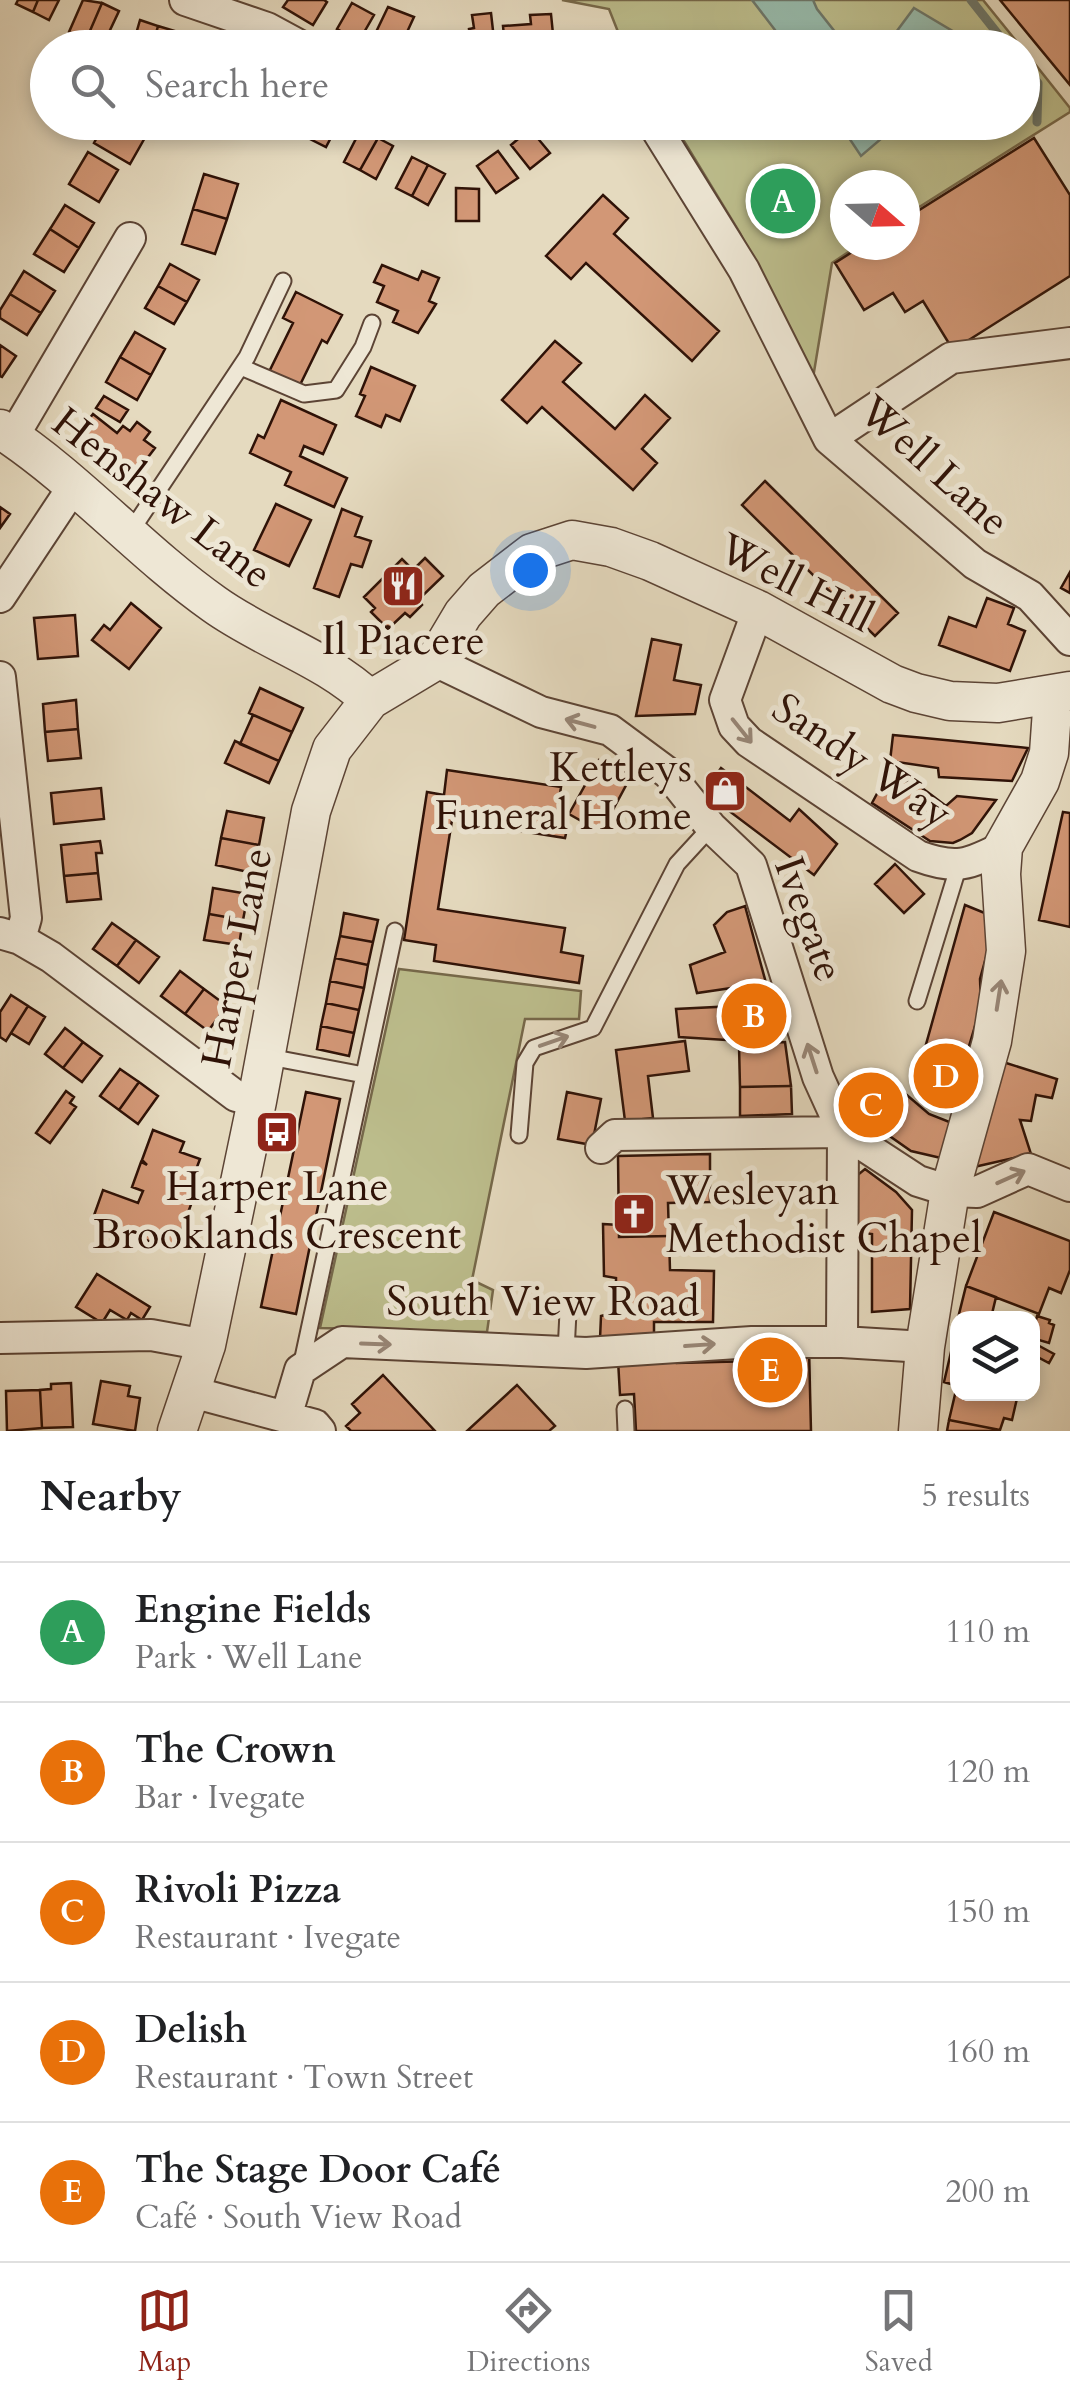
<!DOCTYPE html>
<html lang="en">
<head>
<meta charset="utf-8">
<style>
	:root { --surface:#fff; --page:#f6f6f6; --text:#202124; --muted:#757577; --line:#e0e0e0; --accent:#8f2418 }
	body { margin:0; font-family:Cardo,serif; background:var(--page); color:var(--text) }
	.controls { position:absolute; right:30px; bottom:30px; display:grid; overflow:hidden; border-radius:20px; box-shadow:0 5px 15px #0003 }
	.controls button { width:90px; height:90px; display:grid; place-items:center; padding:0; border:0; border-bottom:2px solid var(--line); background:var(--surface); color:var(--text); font:50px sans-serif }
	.compass { position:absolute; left:830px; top:170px; width:90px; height:90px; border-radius:50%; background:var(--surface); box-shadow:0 5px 15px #0003; rotate:110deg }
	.you { position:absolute; left:530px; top:570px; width:35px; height:35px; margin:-25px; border:8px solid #fff; border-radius:50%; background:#1a73e8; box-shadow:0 0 0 15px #1a73e833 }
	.badge { display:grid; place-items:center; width:65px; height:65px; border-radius:50%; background:var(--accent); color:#fff; font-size:32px; font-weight:700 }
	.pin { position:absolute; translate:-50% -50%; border:5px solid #fff; box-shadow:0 2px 10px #0006 }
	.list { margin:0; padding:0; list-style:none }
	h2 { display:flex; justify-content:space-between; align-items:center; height:130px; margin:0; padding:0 40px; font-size:42px }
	h2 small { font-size:32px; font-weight:400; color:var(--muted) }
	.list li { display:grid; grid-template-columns:65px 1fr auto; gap:30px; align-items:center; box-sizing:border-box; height:140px; padding:0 40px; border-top:2px solid var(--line) }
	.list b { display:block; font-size:38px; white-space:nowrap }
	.list p { margin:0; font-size:32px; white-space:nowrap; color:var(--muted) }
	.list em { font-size:32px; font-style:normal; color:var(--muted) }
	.icon { flex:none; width:55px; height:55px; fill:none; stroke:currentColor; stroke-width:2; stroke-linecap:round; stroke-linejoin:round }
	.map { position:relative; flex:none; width:1070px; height:1431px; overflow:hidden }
	.search { position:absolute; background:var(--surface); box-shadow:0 5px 15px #0003; left:30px; right:30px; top:30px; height:110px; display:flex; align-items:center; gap:25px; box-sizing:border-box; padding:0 35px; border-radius:55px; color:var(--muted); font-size:38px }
	.sheet { height:830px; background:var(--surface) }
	nav { display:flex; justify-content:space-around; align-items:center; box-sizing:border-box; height:140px; border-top:2px solid var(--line); background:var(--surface); font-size:28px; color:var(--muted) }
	nav a { display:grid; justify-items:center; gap:5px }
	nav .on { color:var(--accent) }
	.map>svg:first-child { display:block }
	.green { fill:#bcbd8c; stroke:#76684a; stroke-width:2.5 }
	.water { fill:#97bbac; stroke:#6d776a; stroke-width:2.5 }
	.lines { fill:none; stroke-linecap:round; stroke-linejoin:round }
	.stream { stroke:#6d776a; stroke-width:9 }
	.building { fill:#d29776; stroke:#2f1207; stroke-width:2.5 }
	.service-casing { stroke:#5c4435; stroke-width:19 }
	.minor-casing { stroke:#5c4435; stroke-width:34 }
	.tertiary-casing { stroke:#5c4435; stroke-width:41 }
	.service { stroke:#eee7d5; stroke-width:15 }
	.minor { stroke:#eee7d5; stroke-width:30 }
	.tertiary { stroke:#eee7d5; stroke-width:38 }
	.oneway { stroke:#988778 }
	.labels { text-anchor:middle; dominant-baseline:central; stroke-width:10; stroke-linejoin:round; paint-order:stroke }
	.street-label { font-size:42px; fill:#2f1207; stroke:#eee7d5 }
	.poi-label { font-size:42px; fill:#2f1207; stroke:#eee7d5 }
</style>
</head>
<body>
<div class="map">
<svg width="1070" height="1431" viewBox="0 0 1070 1431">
	<rect width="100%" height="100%" fill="#e5dabf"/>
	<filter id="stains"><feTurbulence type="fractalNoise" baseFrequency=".002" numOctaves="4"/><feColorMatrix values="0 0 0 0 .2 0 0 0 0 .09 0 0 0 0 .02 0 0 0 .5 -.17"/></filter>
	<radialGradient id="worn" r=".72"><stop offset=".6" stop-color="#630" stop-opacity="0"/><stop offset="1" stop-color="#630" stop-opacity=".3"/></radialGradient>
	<path class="green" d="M562,0H983L1021,47H624L609,9Z
		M1023,49L1070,108V112L905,216V185H845V245H859L832,263L813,378L740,233L673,123L1022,122Z
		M399,969L581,991L579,1019H525L472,1280L493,1290L487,1332L320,1328Z"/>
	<path class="water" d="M752,0H813L817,9L847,47H788Z
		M914,8L971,42L974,47H885Z
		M839,123H893L895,127L861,156Z"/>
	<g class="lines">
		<path class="stream" d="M971,0L1009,48
			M1022,63L1038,83L1037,122"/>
	</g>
	<path class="building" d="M18,0H38L33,12L16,4Z
		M38,0H59L49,20L33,12Z
		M83,0L102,3L86,40L69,32Z
		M288,0H324L327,2L313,25L283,7Z
		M1000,0H1070V85Z
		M102,3L119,11L102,47L86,40Z
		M352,3L374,15L359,41L337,29Z
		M388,7L414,17L408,30L413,33L407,48H378L384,34L377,30Z
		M491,13L495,48H471L469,29L474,28L472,15Z
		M551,14L553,34L536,36V43L505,46L503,26L531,24L530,15Z
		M140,20L158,26L152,48H132Z
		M158,26L175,31L170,48H152Z
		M429,32L454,33L453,48H429Z
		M609,32L616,48H575Z
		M195,33L215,40L212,48H190Z
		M105,122H143L151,127L130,164L94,143Z
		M295,122H317L308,138L292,129Z
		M317,122H339L326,147L308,138Z
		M560,122H581L575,132Z
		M361,129L378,138L360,170L344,162Z
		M530,129L550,153L530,169L511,145Z
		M378,138L393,146L376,179L360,170Z
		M1034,138L1070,195V276L953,350L923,301L905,312L893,293L864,310L835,263L863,245H905V219Z
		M498,151L518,178L496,193L477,166Z
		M88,152L118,170L99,202L69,184Z
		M412,157L428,165L412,196L396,188Z
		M428,165L445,174L428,205L412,196Z
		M204,174L238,184L227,219L193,209Z
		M456,188L479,189V221H456Z
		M603,195L628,218L614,234L719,331L692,361L586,263L571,279L546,256Z
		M65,205L94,223L79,248L50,229Z
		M193,209L227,219L215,254L182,244Z
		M50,229L79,248L64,272L34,254Z
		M170,264L199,280L187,302L158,286Z
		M382,265L418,280L422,271L439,278L429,301L436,304L418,333L393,322L398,311L377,302L384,286L374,282Z
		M24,271L55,291L41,313L10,294Z
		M158,286L187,302L174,324L145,308Z
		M296,292L342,315L327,343L322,340L298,389L268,374L293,323L283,318Z
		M10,294L41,313L27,335L0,318V310Z
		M135,332L165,349L151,375L120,357Z
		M555,341L581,363L563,382L615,429L645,395L670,418L642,449L657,463L633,490L542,407L527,423L502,400Z
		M0,345L16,356L2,377L0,376Z
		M120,357L151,375L137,400L106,382Z
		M371,367L415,386L400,421L386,415L381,427L356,416L365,396L360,394Z
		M104,396L128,410L120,422L96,408Z
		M281,400L336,425L323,454L304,446L300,456L347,478L334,507L285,485L291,472L250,453L258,435L264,438Z
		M93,414L117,433L123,426L130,431L137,422L150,432L144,440L155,448L133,477L78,433Z
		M765,481L898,613L875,636L742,505Z
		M276,504L311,520L289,566L254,550Z
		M0,507L10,514L0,528Z
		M342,509L362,517L355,536L371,541L362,567L351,564L339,597L314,588Z
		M425,558L443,576L418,600L422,605L410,617L405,613L388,629L371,612L375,608L364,597L402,559L413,570Z
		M1070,572V593L1061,588Z
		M987,598L1014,608L1008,624L1025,631L1010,671L939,645L949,617L976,627Z
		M131,603L161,628L129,669L92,640L104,625L110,630Z
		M75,615L78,656L38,659L34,618Z
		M652,639L681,645L674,680L701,685L695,714L636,716Z
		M260,688L303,708L292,732L249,713Z
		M76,700L78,729L45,732L43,704Z
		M253,715L292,732L279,761L240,744Z
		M78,729L81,758L48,761L45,732Z
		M893,735L1028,748L1012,781L939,777L938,768L890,761Z
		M235,741L279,761L269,783L225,763Z
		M599,760L631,776L601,832L569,814Z
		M721,768L790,821L799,809L837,844L814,875L704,792Z
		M447,770L561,787L555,827L567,829L565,838L452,820L438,909L565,928L561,952L583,956L579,983L434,961L436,945L404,940L427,792L444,795Z
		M887,775L918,785L946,806L957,796L996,800L972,833L960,840L953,843L930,841L872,803Z
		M101,788L104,819L54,824L51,793Z
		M227,811L264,818L259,845L221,838Z
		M1063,812L1070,813V927L1039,920Z
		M221,838L259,845L253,873L216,865Z
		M100,841L102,853H96L98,873L64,876L61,845Z
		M895,864L924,894L904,913L875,884Z
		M98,873L101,899L67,902L64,876Z
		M213,888L248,894L243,920L209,914Z
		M965,905L997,918L980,979L981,1006L955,1093L918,1073Z
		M745,906L766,983L697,993L690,965L725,952L714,925L727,912Z
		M344,913L378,920L373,942L340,936Z
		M209,914L243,920L239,945L204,940Z
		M112,923L136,940L117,966L93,949Z
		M340,936L373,942L368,965L335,958Z
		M136,940L159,957L139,983L117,966Z
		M335,958L368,965L364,988L330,981Z
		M180,971L204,989L185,1014L161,996Z
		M330,981L364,988L359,1010L326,1003Z
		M204,989L227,1006L208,1031L185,1014Z
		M768,989L776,1028L742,1026V1041L679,1037L676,1009L735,1006L736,992Z
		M11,995L28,1006L6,1041L0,1037V1012Z
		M326,1003L359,1010L354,1033L321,1026Z
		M28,1006L45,1017L29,1044L11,1033Z
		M321,1026L354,1033L349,1056L317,1049Z
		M65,1028L83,1042L63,1068L45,1054Z
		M685,1041L689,1071L648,1076L653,1118L625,1121L616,1050Z
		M83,1042L102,1056L82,1082L63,1068Z
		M785,1042L791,1086L740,1087L739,1045Z
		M1003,1062L1057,1079L1052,1098L1036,1095L1031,1121L1020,1120L1031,1154L974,1167Z
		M120,1069L139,1082L119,1110L100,1096Z
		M881,1073L929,1114L952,1123L941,1158L911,1151L851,1109Z
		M139,1082L158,1096L138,1124L119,1110Z
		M791,1086L792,1114L740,1116V1087Z
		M66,1091L74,1097L70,1103L76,1107L50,1143L36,1133Z
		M306,1092L340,1099L296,1314L261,1307Z
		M567,1092L601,1099L592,1145L558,1139Z
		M153,1130L184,1142L180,1152L200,1159L188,1191L195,1194L174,1250L92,1221L103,1190L138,1203L143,1191L132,1187L141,1162L147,1165L142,1160Z
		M710,1154V1202L668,1203L669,1236L619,1237L618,1156Z
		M865,1169L896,1192L912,1210L910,1309L872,1312V1234L856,1232L854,1178Z
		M994,1212L1070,1241V1270L1061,1293L1049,1288L1039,1314L966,1286Z
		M603,1224L619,1225V1237L669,1236L670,1270L714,1271L713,1322H654V1341L600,1339L601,1316L616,1312V1278L604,1276Z
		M97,1274L150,1307L142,1320L131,1313L127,1320L110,1310L102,1323L76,1307Z
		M966,1286L996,1297L991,1318H958Z
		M1037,1316L1050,1320L1049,1323L1054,1325L1049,1343L1032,1338Z
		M958,1322V1386L944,1382Z
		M1032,1342L1054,1354L1049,1363L1032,1354Z
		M809,1348L811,1431H636L634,1394L620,1395L618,1360L677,1358V1363L756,1361V1350Z
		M383,1375L435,1431H351L346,1426L360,1413L352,1404Z
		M101,1381L130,1386L128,1396L140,1398L135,1431L93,1424Z
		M71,1383L73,1427L42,1428L40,1390L51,1389V1384Z
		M517,1385L555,1426L549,1431H467Z
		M957,1386L958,1394H1018L1012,1420L1004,1418L1000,1430L949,1420Z
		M40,1390L42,1428L7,1431L6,1391Z
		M949,1420L1000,1430V1431H947Z"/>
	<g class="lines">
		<g class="service-casing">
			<path id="service" d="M241,367L304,394L336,390L363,347L372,323
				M129,534L247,357L283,281
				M917,1001L959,865
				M264,1056L364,1075
				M519,1135L525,1063L534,1048L593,1028L677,864L711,827
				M566,1352L568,1312
				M301,1367L395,931
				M625,1409L626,1431"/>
		</g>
		<g class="minor-casing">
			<path id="minor" d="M185,0L267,28L304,48
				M652,122L744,270L829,439L975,564L1030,596L1070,640
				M13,437L130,238
				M829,439L951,358L1070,343
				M0,597L73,487
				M758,610L725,700L734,726L749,742L918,856C956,870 968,865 1003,847
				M435,661L541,712L610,730L668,773L711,827L751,865L818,1077L843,1132L918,1181L950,1191L977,1192L1028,1169L1070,1186
				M0,677L26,918L20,939
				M0,933L20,939L51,957L236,1096L257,1101
				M601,1148L615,1135L843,1132L842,1342
				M0,1338L151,1335L206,1345
				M192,1392L315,1425L320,1431
				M286,1417L300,1370L342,1342L586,1353L752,1342H842L925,1347"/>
		</g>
		<g class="tertiary-casing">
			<path id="tertiary" d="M0,429C77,479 139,551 214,604C264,640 326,658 370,700
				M177,1431L206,1345L257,1101L311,811L332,749L370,700L435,661L463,614L484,590L532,553L572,540L611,547L650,561L758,610L892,684L916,693L950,701L998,703L1070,691
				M918,1431L925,1347L950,1191L992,1041L1006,951L1001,874L1003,847L1040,781L1049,753L1053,696"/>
		</g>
		<use href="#service" class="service"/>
		<use href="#minor" class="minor"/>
		<use href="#tertiary" class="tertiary"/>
	</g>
	<defs><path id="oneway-shaft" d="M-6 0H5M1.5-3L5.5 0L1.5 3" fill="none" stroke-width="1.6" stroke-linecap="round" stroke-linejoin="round" transform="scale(2.5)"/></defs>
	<g class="oneway">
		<use href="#oneway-shaft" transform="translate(580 723) rotate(-165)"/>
		<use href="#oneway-shaft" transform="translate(742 731) rotate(51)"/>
		<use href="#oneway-shaft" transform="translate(999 995) rotate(-81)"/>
		<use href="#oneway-shaft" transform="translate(554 1041) rotate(-19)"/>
		<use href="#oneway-shaft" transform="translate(812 1058) rotate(-108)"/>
		<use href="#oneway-shaft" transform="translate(1011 1177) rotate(-24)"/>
		<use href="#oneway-shaft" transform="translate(376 1344) rotate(2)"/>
		<use href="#oneway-shaft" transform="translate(700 1345) rotate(-4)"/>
	</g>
	<defs>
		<g id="restaurant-square" transform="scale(2.25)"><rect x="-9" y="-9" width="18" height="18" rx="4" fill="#8f2418" stroke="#eee7d5"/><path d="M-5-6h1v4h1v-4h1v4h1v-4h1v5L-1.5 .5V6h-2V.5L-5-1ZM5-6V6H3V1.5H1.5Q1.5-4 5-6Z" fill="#fff"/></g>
		<g id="shop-square" transform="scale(2.25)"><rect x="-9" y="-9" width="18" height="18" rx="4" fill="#8f2418" stroke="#eee7d5"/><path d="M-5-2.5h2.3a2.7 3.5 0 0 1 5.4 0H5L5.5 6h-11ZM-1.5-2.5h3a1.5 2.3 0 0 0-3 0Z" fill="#fff"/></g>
		<g id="bus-square" transform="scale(2.25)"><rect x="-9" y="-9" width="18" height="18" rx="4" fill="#8f2418" stroke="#eee7d5"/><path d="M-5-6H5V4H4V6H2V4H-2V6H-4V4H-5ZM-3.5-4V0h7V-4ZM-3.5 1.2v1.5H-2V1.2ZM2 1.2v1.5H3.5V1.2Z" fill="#fff"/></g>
		<g id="church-square" transform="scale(2.25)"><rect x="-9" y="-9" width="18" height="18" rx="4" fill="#8f2418" stroke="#eee7d5"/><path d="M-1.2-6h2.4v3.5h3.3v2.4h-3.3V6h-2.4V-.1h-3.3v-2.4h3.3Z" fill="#fff"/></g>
	</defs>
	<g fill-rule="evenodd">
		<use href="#restaurant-square" x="403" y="586"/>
		<use href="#shop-square" x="725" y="791"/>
		<use href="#bus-square" x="277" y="1132"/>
		<use href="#church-square" x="634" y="1214"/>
	</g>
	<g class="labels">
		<g class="street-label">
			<text transform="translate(934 466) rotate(42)">Well Lane</text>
			<text transform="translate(162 498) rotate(38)">Henshaw Lane</text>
			<text transform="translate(796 583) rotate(27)">Well Hill</text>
			<text transform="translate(862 761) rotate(34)">Sandy Way</text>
			<text transform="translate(809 919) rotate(70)">Ivegate</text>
			<text transform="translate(237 958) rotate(-79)">Harper Lane</text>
			<text x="543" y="1301">South View Road</text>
		</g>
		<g class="poi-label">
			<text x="403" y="640">Il Piacere</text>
			<text x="692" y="767" text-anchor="end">Kettleys<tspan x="692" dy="48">Funeral Home</tspan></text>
			<text x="277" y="1186">Harper Lane<tspan x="277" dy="48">Brooklands Crescent</tspan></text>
			<text x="666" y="1190" text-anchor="start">Wesleyan<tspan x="666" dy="48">Methodist Chapel</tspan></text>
		</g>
	</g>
	<rect width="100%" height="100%" filter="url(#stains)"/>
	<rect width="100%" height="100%" fill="url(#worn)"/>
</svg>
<div class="controls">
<button><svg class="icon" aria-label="layers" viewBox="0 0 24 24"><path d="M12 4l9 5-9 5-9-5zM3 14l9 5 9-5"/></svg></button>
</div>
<svg class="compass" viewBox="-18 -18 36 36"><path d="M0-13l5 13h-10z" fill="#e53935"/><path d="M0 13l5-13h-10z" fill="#757577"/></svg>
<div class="you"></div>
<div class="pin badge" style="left:783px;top:201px;background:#2e9e5b">A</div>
<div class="pin badge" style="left:754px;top:1016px;background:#e8710a">B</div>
<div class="pin badge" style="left:871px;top:1105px;background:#e8710a">C</div>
<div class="pin badge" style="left:946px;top:1076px;background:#e8710a">D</div>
<div class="pin badge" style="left:770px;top:1370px;background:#e8710a">E</div>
<div class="search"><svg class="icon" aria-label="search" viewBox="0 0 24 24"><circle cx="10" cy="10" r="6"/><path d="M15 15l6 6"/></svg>Search here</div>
</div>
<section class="sheet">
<h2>Nearby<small>5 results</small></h2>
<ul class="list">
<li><span class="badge" style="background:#2e9e5b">A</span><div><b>Engine Fields</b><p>Park · Well Lane</p></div><em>110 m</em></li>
<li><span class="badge" style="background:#e8710a">B</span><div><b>The Crown</b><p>Bar · Ivegate</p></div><em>120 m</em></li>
<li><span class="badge" style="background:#e8710a">C</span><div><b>Rivoli Pizza</b><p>Restaurant · Ivegate</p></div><em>150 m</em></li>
<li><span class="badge" style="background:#e8710a">D</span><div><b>Delish</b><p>Restaurant · Town Street</p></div><em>160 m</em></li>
<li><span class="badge" style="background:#e8710a">E</span><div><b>The Stage Door Café</b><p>Café · South View Road</p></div><em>200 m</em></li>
</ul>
</section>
<nav>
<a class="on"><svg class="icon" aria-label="map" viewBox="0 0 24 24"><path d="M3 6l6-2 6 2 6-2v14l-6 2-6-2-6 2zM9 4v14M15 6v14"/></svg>Map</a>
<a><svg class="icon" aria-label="directions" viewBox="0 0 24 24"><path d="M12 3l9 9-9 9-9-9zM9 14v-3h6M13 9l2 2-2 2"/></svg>Directions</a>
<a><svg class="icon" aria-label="saved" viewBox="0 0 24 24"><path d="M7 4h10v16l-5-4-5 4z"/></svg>Saved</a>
</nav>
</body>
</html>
